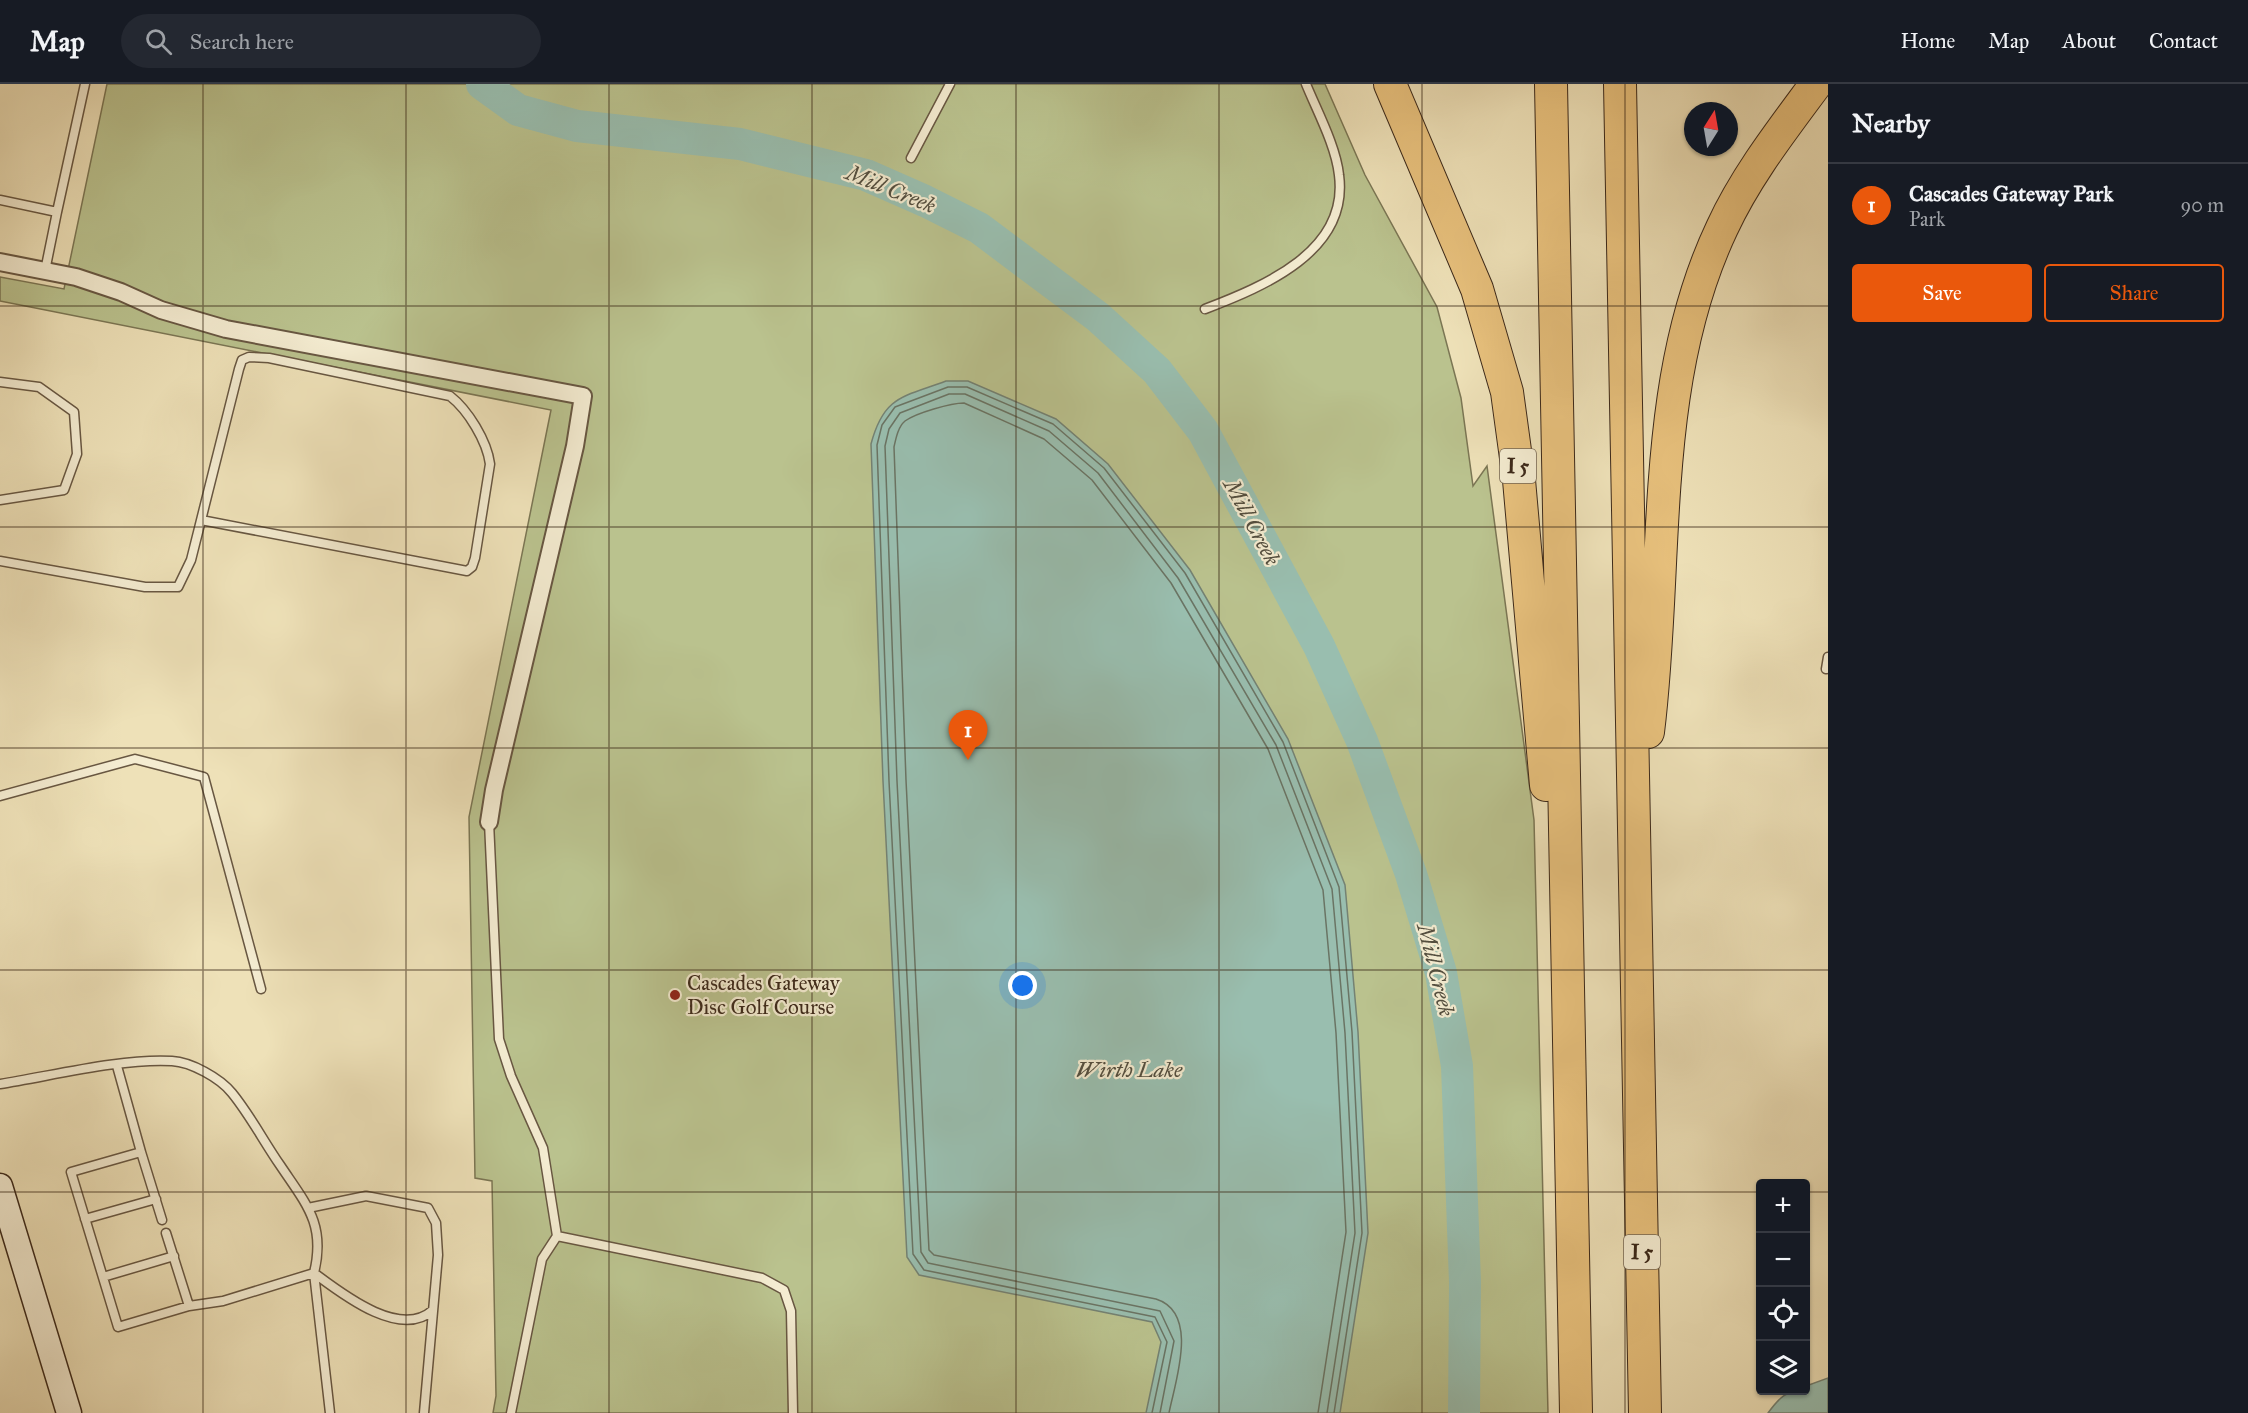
<!DOCTYPE html>
<html lang="en">
<head>
<meta charset="utf-8">
<style>
	:root { --surface:#171b24; --page:#242831; --text:#f1f3f6; --muted:#9ea1a6; --line:#363941; --accent:#ea580c }
	body { margin:0; font-family:"IM FELL Great Primer",serif; background:var(--page); color:var(--text) }
	.controls { position:absolute; right:18px; bottom:18px; display:grid; overflow:hidden; border-radius:6px; box-shadow:0 2px 4px #0004 }
	.controls button { width:54px; height:54px; display:grid; place-items:center; padding:0; border:0; border-bottom:2px solid var(--line); background:var(--surface); color:var(--text); font:30px sans-serif }
	.compass { position:absolute; left:1684px; top:18px; width:54px; height:54px; border-radius:50%; background:var(--surface); box-shadow:0 2px 4px #0004; rotate:11deg }
	.you { position:absolute; left:1023px; top:902px; width:21px; height:21px; margin:-15px; border:4px solid #fff; border-radius:50%; background:#1a73e8; box-shadow:0 0 0 9px #1a73e833 }
	.badge { display:grid; place-items:center; width:39px; height:39px; border-radius:50%; background:var(--accent); color:#fff; font-size:20px; font-weight:700 }
	.pin { position:absolute; translate:-50% -50px; filter:drop-shadow(0 2px 3px #0008) }
	.pin::after { content:''; position:absolute; top:32px; width:21px; height:18px; background:inherit; clip-path:polygon(0 0,100% 0,50% 100%) }
	.list { margin:0; padding:0; list-style:none }
	h2 { display:flex; justify-content:space-between; align-items:center; height:78px; margin:0; padding:0 24px; font-size:26px }
	h2 small { font-size:20px; font-weight:400; color:var(--muted) }
	.list li { display:grid; grid-template-columns:39px 1fr auto; gap:18px; align-items:center; box-sizing:border-box; height:84px; padding:0 24px; border-top:2px solid var(--line) }
	.list b { display:block; font-size:22px; white-space:nowrap }
	.list p { margin:0; font-size:20px; white-space:nowrap; color:var(--muted) }
	.list em { font-size:20px; font-style:normal; color:var(--muted) }
	.actions { display:flex; gap:12px; padding:18px 24px }
	.actions a { flex:1; padding:14px 0; border:2px solid var(--accent); border-radius:6px; text-align:center; font-size:21px; color:var(--accent) }
	.actions .main { background:var(--accent); color:#fff }
	.icon { flex:none; width:33px; height:33px; fill:none; stroke:currentColor; stroke-width:2; stroke-linecap:round; stroke-linejoin:round }
	.map { position:relative; flex:none; width:1828px; height:1329px; overflow:hidden }
	header { display:flex; align-items:center; gap:36px; box-sizing:border-box; height:84px; padding:0 30px; background:var(--surface); border-bottom:2px solid var(--line) }
	header strong { font-size:28px }
	nav { display:flex; gap:33px; margin-inline-start:auto; font-size:21px }
	.search { width:420px; height:54px; background:var(--page); display:flex; align-items:center; gap:15px; box-sizing:border-box; padding:0 21px; border-radius:33px; color:var(--muted); font-size:22px }
	main { display:flex }
	aside { flex:1; background:var(--surface) }
	.map>svg:first-child { display:block }
	.green { fill:#bac28e; stroke:#7b7654; stroke-width:1.5 }
	.water { fill:#99beaf; stroke:#748273; stroke-width:1.5 }
	.lines { fill:none; stroke-linecap:round; stroke-linejoin:round }
	.shore { stroke:#6a7464; stroke-width:1.5 }
	.river { stroke:#99beaf; stroke-width:32 }
	.service-casing { stroke:#685742; stroke-width:11 }
	.minor-casing { stroke:#685742; stroke-width:20 }
	.secondary-casing { stroke:#3c291a; stroke-width:27 }
	.motorway-casing { stroke:#3c291a; stroke-width:34 }
	.service { stroke:#f4ecd1; stroke-width:8 }
	.minor { stroke:#f4ecd1; stroke-width:16 }
	.secondary { stroke:#f4ecd1; stroke-width:24 }
	.motorway { stroke:#e7c07c; stroke-width:32 }
	.grid { fill:none; stroke:#3c291a; stroke-width:1.5; stroke-opacity:0.55 }
	.poi-dot { fill:#8f2418; stroke:#f4ecd1; stroke-width:2 }
	.labels { text-anchor:middle; dominant-baseline:central; stroke-width:4.5; stroke-linejoin:round; paint-order:stroke }
	.shield { fill:#f4ecd1; stroke:#736451; stroke-width:1.5 }
	.shield-label { font-size:20px; font-weight:bold; fill:#3c291a }
	.poi-label { font-size:21px; fill:#3c291a; stroke:#f4ecd1; text-anchor:start }
	.water-label { font-size:22px; font-style:italic; fill:#534e3f; stroke:#f4ecd1 }
</style>
</head>
<body>
<header>
<strong>Map</strong>
<div class="search"><svg class="icon" aria-label="search" viewBox="0 0 24 24"><circle cx="10" cy="10" r="6"/><path d="M15 15l6 6"/></svg>Search here</div>
<nav><a>Home</a><a>Map</a><a>About</a><a>Contact</a></nav>
</header>
<main>
<div class="map">
<svg width="1828" height="1329" viewBox="0 0 1828 1329">
	<rect width="100%" height="100%" fill="#eee1b8"/>
	<filter id="stains"><feTurbulence type="fractalNoise" baseFrequency=".00333" numOctaves="4"/><feColorMatrix values="0 0 0 0 .2 0 0 0 0 .09 0 0 0 0 .02 0 0 0 .5 -.17"/></filter>
	<radialGradient id="worn" r=".72"><stop offset=".6" stop-color="#630" stop-opacity="0"/><stop offset="1" stop-color="#630" stop-opacity=".3"/></radialGradient>
	<path class="green" d="M107,0H1325L1365,91L1437,223L1461,314L1473,402L1487,382L1534,736L1548,1329H493L496,1312L492,1097L475,1094L469,733L551,326L0,217V193L64,205Z"/>
	<path class="water" d="M946,297H968L1056,335L1108,380L1190,486L1288,655L1345,801L1358,948L1368,1149L1340,1329H1146L1161,1258L1152,1238L919,1191L907,1173L883,697L871,360C884,311 904,313 946,297Z
		M1828,1294V1329H1768C1779,1314 1786,1306 1806,1306V1302Z"/>
	<g class="lines">
		<path class="shore" d="M1152,1329L1167,1258L1155,1233L924,1186L913,1170L889,697L877,361L882,341L895,323L948,303H967L1053,340L1104,384L1185,489L1283,658L1339,803L1352,948L1362,1149L1334,1329
			M1160,1329L1174,1257L1160,1227L928,1179L921,1168L897,697L885,362L889,345L900,329L949,310H965L1049,347L1098,389L1178,494L1276,661L1332,805L1345,949L1355,1149L1327,1329
			M1169,1329C1175,1298 1200,1229 1156,1215L934,1171L929,1166L906,696L894,363C896,354 898,343 905,337C916,329 951,319 964,319L1044,355L1092,396L1171,499L1268,665L1323,806L1336,949L1346,1148L1318,1329"/>
		<path class="river" d="M482,0L518,26L577,42L740,60L866,91L925,117L979,144L1098,233L1157,287L1203,347L1319,562L1362,657L1411,790L1441,889L1457,982L1465,1198L1464,1329"/>
		<g class="service-casing">
			<path id="service" d="M911,74L950,0
				M0,116L57,128L45,187
				M57,128L85,0
				M1205,225C1265,202 1349,167 1339,91C1336,62 1317,27 1306,0
				M0,298L39,303L74,328L77,370L64,406L0,416
				M0,477L145,503H178L191,476L239,285L242,276L249,273L269,274L450,312C468,326 487,357 490,380L475,474L472,483L467,487L201,436
				M1826,585L1828,573
				M0,712L135,675L204,693L261,905
				M489,738L499,955L511,992L543,1064L557,1152L542,1175L511,1329
				M0,1000C51,992 122,974 172,977C191,978 220,994 232,1009C250,1031 264,1058 280,1081C306,1120 326,1140 314,1189L223,1217L189,1222L118,1243L71,1088L141,1068L117,982
				M141,1068L162,1136
				M308,1124L366,1112L428,1124L436,1139L438,1171L424,1329
				M85,1135L156,1115
				M166,1149L189,1222
				M557,1152L762,1194L784,1206L791,1227L793,1329
				M314,1189L330,1329
				M314,1189C341,1209 400,1256 433,1226
				M103,1193L174,1172"/>
		</g>
		<g class="minor-casing">
			<path id="minor" d="M0,178L76,193L121,208L161,226L226,245L583,312L575,362L494,706L489,738"/>
		</g>
		<g class="secondary-casing">
			<path id="secondary" d="M0,1102L69,1329"/>
		</g>
		<g class="motorway-casing">
			<path id="motorway" d="M1390,0L1477,205L1507,308L1519,396L1546,701
				M1551,0L1576,1329
				M1620,0L1645,1329
				M1648,648C1669,481 1648,300 1722,144C1746,92 1782,46 1816,0"/>
		</g>
		<use href="#service" class="service"/>
		<use href="#minor" class="minor"/>
		<use href="#secondary" class="secondary"/>
		<use href="#motorway" class="motorway"/>
	</g>
	<path class="grid" d="M203,0V1329M406,0V1329M609,0V1329M812,0V1329M1016,0V1329M1219,0V1329M1422,0V1329M1625,0V1329M0,222H1828M0,443H1828M0,664H1828M0,886H1828M0,1108H1760M1806,1108H1828"/>
	<circle class="poi-dot" cx="675" cy="911" r="6"/>
	<g class="labels">
		<g class="shield">
			<rect x="1500" y="365" width="36" height="34" rx="4.5"/>
			<rect x="1624" y="1151" width="36" height="34" rx="4.5"/>
		</g>
		<g class="shield-label">
			<text x="1518" y="382">I 5</text>
			<text x="1642" y="1168">I 5</text>
		</g>
		<g class="poi-label">
			<text x="687" y="899">Cascades Gateway<tspan x="687" dy="24">Disc Golf Course</tspan></text>
		</g>
		<g class="water-label">
			<text transform="translate(891 105) rotate(22)">Mill Creek</text>
			<text transform="translate(1252 438) rotate(62)">Mill Creek</text>
			<text transform="translate(1436 886) rotate(76)">Mill Creek</text>
			<text x="1129" y="985">Wirth Lake</text>
		</g>
	</g>
	<rect width="100%" height="100%" filter="url(#stains)"/>
	<rect width="100%" height="100%" fill="url(#worn)"/>
</svg>
<div class="controls">
<button>+</button>
<button>−</button>
<button><svg class="icon" aria-label="locate" viewBox="0 0 24 24"><circle cx="12" cy="12" r="6"/><path d="M12 2v4M12 18v4M2 12h4M18 12h4"/></svg></button>
<button><svg class="icon" aria-label="layers" viewBox="0 0 24 24"><path d="M12 4l9 5-9 5-9-5zM3 14l9 5 9-5"/></svg></button>
</div>
<svg class="compass" viewBox="-18 -18 36 36"><path d="M0-13l5 13h-10z" fill="#e53935"/><path d="M0 13l5-13h-10z" fill="#9ea1a6"/></svg>
<div class="you"></div>
<div class="pin badge" style="left:968px;top:676px">1</div>
</div>
<aside>
<h2>Nearby<small></small></h2>
<ul class="list">
<li><span class="badge">1</span><div><b>Cascades Gateway Park</b><p>Park</p></div><em>90 m</em></li>
</ul>
<div class="actions"><a class="main">Save</a><a>Share</a></div>
</aside>
</main>
</body>
</html>
